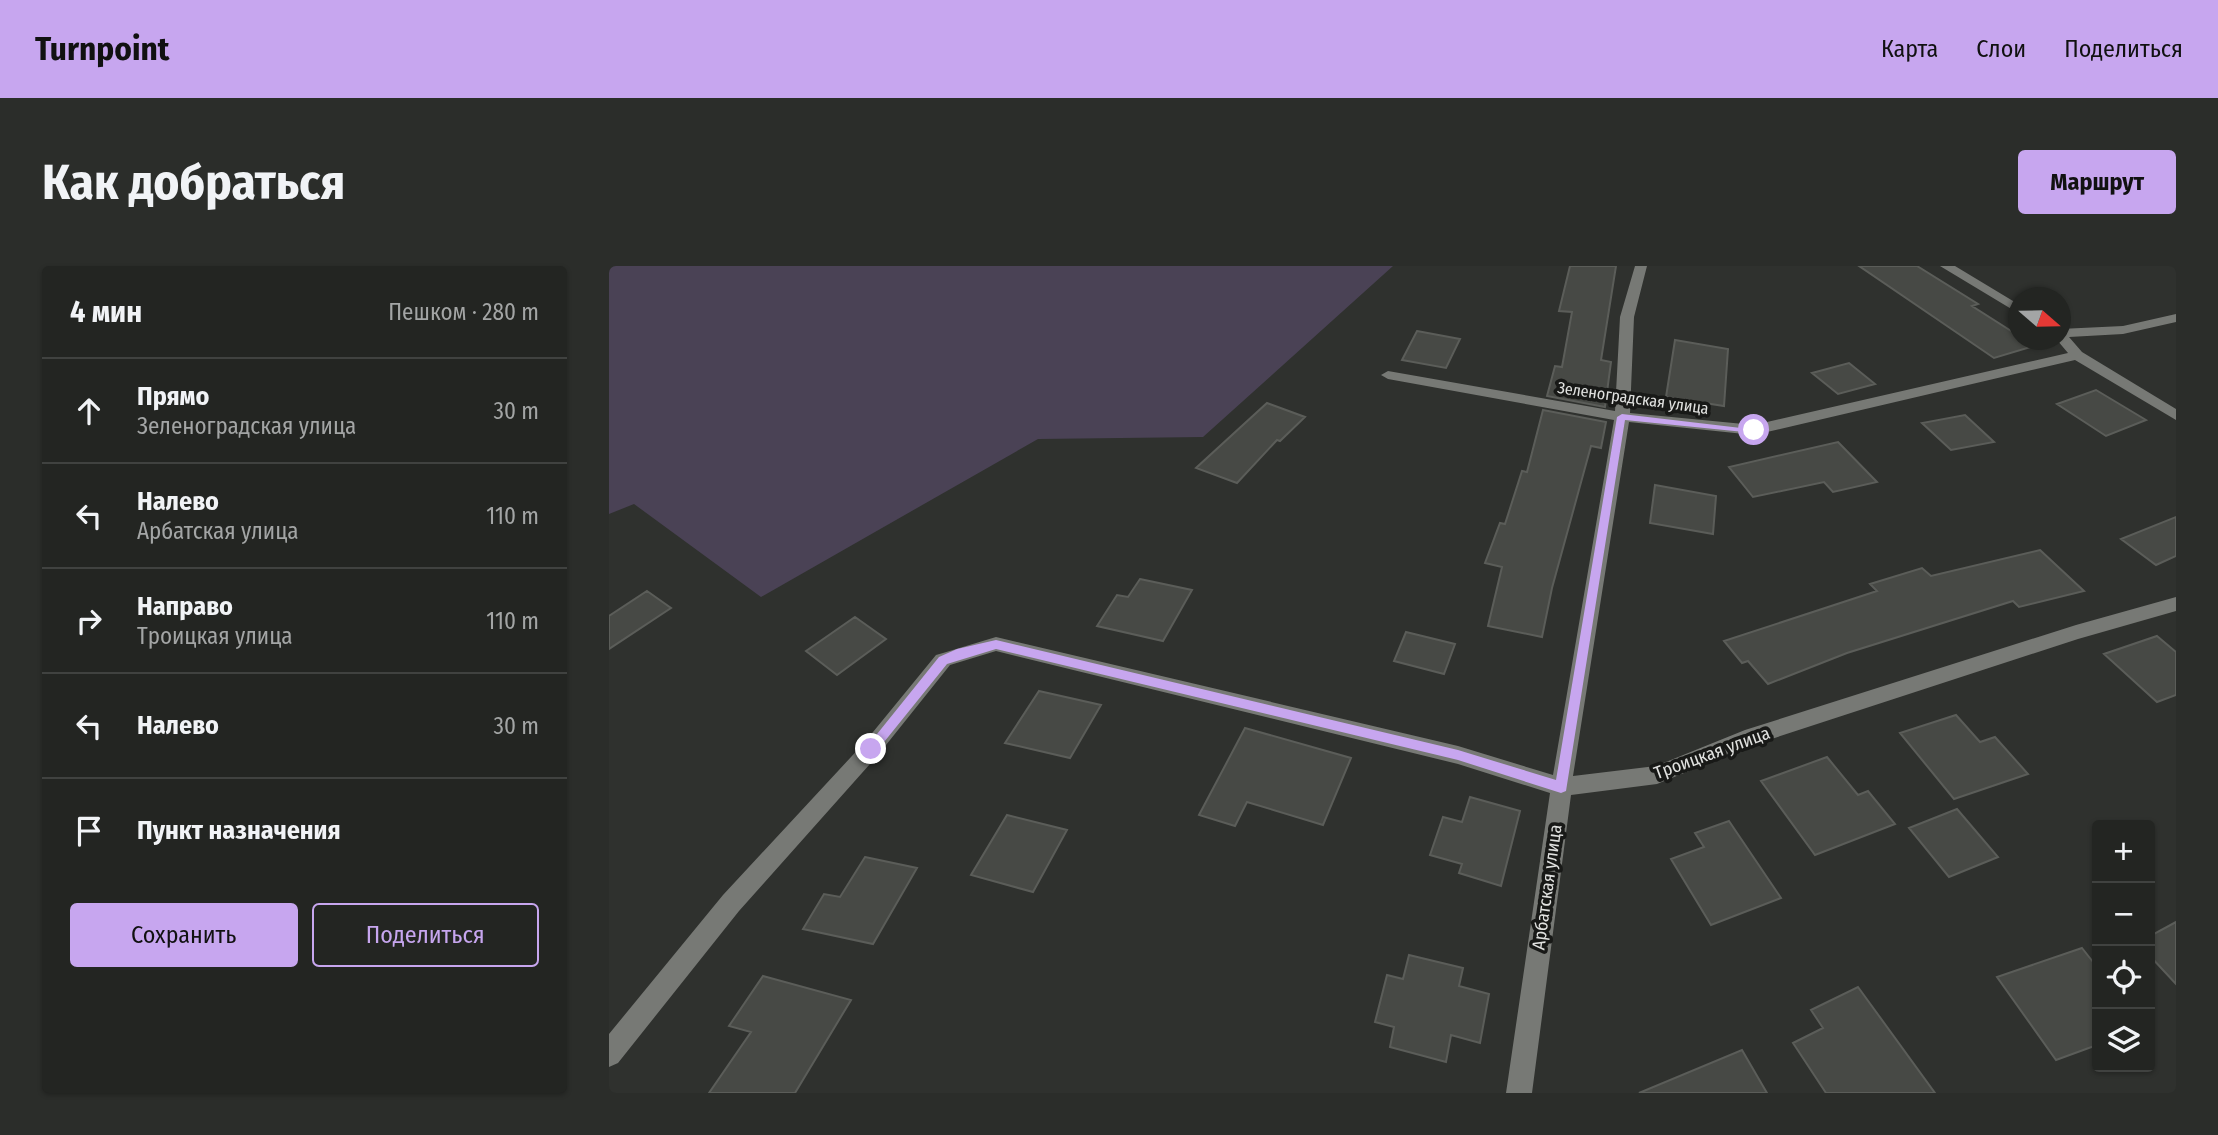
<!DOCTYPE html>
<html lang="ru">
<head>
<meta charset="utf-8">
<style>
	:root { --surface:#232522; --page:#2b2d2a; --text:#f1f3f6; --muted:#a3a5a5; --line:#404240; --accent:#c7a6ef }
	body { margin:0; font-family:"Fira Sans Condensed",sans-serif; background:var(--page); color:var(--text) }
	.controls { position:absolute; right:21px; bottom:21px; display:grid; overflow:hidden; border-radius:7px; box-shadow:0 2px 5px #0004 }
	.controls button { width:63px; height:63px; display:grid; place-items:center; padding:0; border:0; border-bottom:2px solid var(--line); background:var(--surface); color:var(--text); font:35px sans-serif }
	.compass { position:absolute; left:1399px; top:21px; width:63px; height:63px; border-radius:50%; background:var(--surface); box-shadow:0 2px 5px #0004; rotate:110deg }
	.stop { position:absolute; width:21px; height:21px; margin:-16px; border:5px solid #c7a6ef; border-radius:50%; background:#fff }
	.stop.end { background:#c7a6ef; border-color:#fff; box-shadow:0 2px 7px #0008 }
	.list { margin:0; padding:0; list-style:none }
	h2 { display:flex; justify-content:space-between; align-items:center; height:91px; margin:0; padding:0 28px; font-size:30px }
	h2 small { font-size:23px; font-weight:400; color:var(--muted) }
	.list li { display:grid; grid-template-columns:46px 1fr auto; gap:21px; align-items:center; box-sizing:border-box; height:105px; padding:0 28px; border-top:2px solid var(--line) }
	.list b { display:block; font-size:26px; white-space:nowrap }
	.list p { margin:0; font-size:23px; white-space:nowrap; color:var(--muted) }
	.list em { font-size:23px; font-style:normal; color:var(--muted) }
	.actions { display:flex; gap:14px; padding:21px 28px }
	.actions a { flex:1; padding:16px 0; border:2px solid var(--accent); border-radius:7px; text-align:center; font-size:24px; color:var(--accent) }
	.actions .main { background:var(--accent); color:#111 }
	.icon { flex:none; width:38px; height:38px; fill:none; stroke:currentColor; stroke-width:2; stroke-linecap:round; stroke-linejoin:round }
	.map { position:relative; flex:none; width:1567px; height:827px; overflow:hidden; border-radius:7px }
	header { display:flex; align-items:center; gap:42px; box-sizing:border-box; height:98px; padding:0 35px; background:var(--accent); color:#111 }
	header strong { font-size:33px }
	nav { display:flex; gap:38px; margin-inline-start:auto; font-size:24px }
	.intro { display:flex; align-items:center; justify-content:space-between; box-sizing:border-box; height:168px; padding:0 42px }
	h1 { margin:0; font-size:49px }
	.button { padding:18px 32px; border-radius:7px; background:var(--accent); color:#111; font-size:24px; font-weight:700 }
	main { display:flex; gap:42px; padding:0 42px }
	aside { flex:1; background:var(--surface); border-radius:7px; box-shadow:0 2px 5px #0004 }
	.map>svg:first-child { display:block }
	.green { fill:#4a4255 }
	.building { fill:#474945; stroke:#5b5d59; stroke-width:2 }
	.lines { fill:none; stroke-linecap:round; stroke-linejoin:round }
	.minor { fill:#777975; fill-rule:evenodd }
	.route { fill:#c7a6ef }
	.labels { text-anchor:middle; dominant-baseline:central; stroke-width:7; stroke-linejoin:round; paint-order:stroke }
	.far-street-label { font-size:16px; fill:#e1e2e0; stroke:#181917 }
	.street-label { font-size:18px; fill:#e1e2e0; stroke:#181917 }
</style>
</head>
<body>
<header>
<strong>Turnpoint</strong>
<nav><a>Карта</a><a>Слои</a><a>Поделиться</a></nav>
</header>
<div class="intro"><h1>Как добраться</h1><a class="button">Маршрут</a></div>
<main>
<aside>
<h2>4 мин<small>Пешком · 280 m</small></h2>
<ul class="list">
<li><svg class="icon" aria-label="ahead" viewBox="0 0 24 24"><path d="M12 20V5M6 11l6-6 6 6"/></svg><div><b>Прямо</b><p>Зеленоградская улица</p></div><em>30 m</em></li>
<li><svg class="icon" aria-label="left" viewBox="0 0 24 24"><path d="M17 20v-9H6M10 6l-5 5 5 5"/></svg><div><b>Налево</b><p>Арбатская улица</p></div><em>110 m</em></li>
<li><svg class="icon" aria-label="right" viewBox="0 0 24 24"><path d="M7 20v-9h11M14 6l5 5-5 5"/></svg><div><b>Направо</b><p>Троицкая улица</p></div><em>110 m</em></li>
<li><svg class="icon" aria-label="left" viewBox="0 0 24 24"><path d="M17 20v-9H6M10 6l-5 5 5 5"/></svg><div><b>Налево</b></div><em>30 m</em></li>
<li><svg class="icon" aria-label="arrive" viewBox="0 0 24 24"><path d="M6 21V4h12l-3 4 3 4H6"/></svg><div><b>Пункт назначения</b></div></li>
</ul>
<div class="actions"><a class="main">Сохранить</a><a>Поделиться</a></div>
</aside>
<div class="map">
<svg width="1567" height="827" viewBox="0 0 1567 827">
	<rect width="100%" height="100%" fill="#2f312e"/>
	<path class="green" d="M0,0H784L594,171L429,173L152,331L25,238L0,248Z"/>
	<path class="building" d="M961,0H1007L992,94L1002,96L996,141L938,130L946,100L953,101L963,46L950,45Z
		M1250,0H1308L1369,38L1363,40L1410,70V74L1425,80L1385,92Z
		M808,65L851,73L837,102L793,94Z
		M1066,74L1119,83L1115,140L1057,131Z
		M1240,97L1266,118L1229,128L1203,107Z
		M1487,124L1537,154L1497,170L1448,138Z
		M658,137L696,151L671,175L668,174L628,217L587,202Z
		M934,144L997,156L992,182L982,180L943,322L933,371L879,360L893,301L876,297L891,257L896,258L913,205L918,206Z
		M1356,149L1385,176L1342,184L1313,157Z
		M1229,176L1268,216L1224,226L1215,216L1144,231L1120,201Z
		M1046,219L1107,230L1104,268L1041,257Z
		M1567,251V290L1547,299L1512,273Z
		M1431,284L1475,325L1410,341L1404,335L1238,387L1159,418L1139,395L1133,397L1115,375L1268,325L1261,318L1313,302L1322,310Z
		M531,313L583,324L554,375L488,360L508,329L519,331Z
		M38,325L62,342L0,383V350Z
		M246,351L277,373L228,409L197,385Z
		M797,366L846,378L835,408L785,395Z
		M1548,370L1567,386V429L1548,436L1495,388Z
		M430,425L492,439L461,492L396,477Z
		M1347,449L1371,476L1386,471L1419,508L1345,533L1291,467Z
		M636,462L742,492L714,559L638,536L626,560L590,549Z
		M1218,491L1249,529L1259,525L1286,558L1206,589L1152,515Z
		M861,531L911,545L892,620L850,607L853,598L821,589L834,551L853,556Z
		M1348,543L1389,591L1340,611L1300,562Z
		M398,549L458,564L424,626L362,609Z
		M1120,555L1172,632L1102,659L1062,593L1095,581L1086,567Z
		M256,591L308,602L264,678L194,663L215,628L231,631Z
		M1567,656V718L1541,690V670Z
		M1473,682L1488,701V779L1447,794L1388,711Z
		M800,689L854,702L850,720L880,728L871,777L842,769L837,796L781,781L785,761L766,756L778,709L794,713Z
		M154,710L242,734L186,827H100L142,766L120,760Z
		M1249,721L1326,827H1217L1184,777L1214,762L1202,744Z
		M1133,784L1158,827H1030Z"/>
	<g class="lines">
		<path class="minor" d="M1026,0H1038L1025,51L1021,147L1145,159L1459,87L1448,74H1451V63L1514,60L1567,48V56L1514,68L1460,71L1473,86L1567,143V154L1466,94L1145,169L1020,156L964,510L1047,500L1136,464L1467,359L1567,331V345L1469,373L1141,480L1048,518L962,529L923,827H897L941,527L849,498L387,385L341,399L269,489L130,645L9,797L0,801V768L114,629L255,477L327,389L334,387L387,371L849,480L944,509L1005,154L779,113L772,109L779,105L1006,145L1011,51Z
			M1331,0H1346L1409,38V47Z"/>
	</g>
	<path class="route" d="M1013,148L1149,164L1145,167L1016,154L957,525L952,527L849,494L387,383L338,398L267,486L262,488L256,483L330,391L348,383L387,374L849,484L947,514L1008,151Z"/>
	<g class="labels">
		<g class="far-street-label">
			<text transform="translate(1024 132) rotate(8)">Зеленоградская улица</text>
		</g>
		<g class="street-label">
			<text transform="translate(1103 487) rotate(-20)">Троицкая улица</text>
			<text transform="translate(938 621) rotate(-82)">Арбатская улица</text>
		</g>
	</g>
</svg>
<div class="controls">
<button>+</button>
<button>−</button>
<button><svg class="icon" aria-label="locate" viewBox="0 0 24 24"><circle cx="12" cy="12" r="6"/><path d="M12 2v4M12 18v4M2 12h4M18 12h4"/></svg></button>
<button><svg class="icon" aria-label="layers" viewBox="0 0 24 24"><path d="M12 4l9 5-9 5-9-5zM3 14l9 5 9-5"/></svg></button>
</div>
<svg class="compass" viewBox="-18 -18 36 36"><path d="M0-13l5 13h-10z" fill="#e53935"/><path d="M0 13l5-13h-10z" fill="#a3a5a5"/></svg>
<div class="stop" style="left:1145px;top:164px"></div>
<div class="stop end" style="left:262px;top:483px"></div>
</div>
</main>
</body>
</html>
